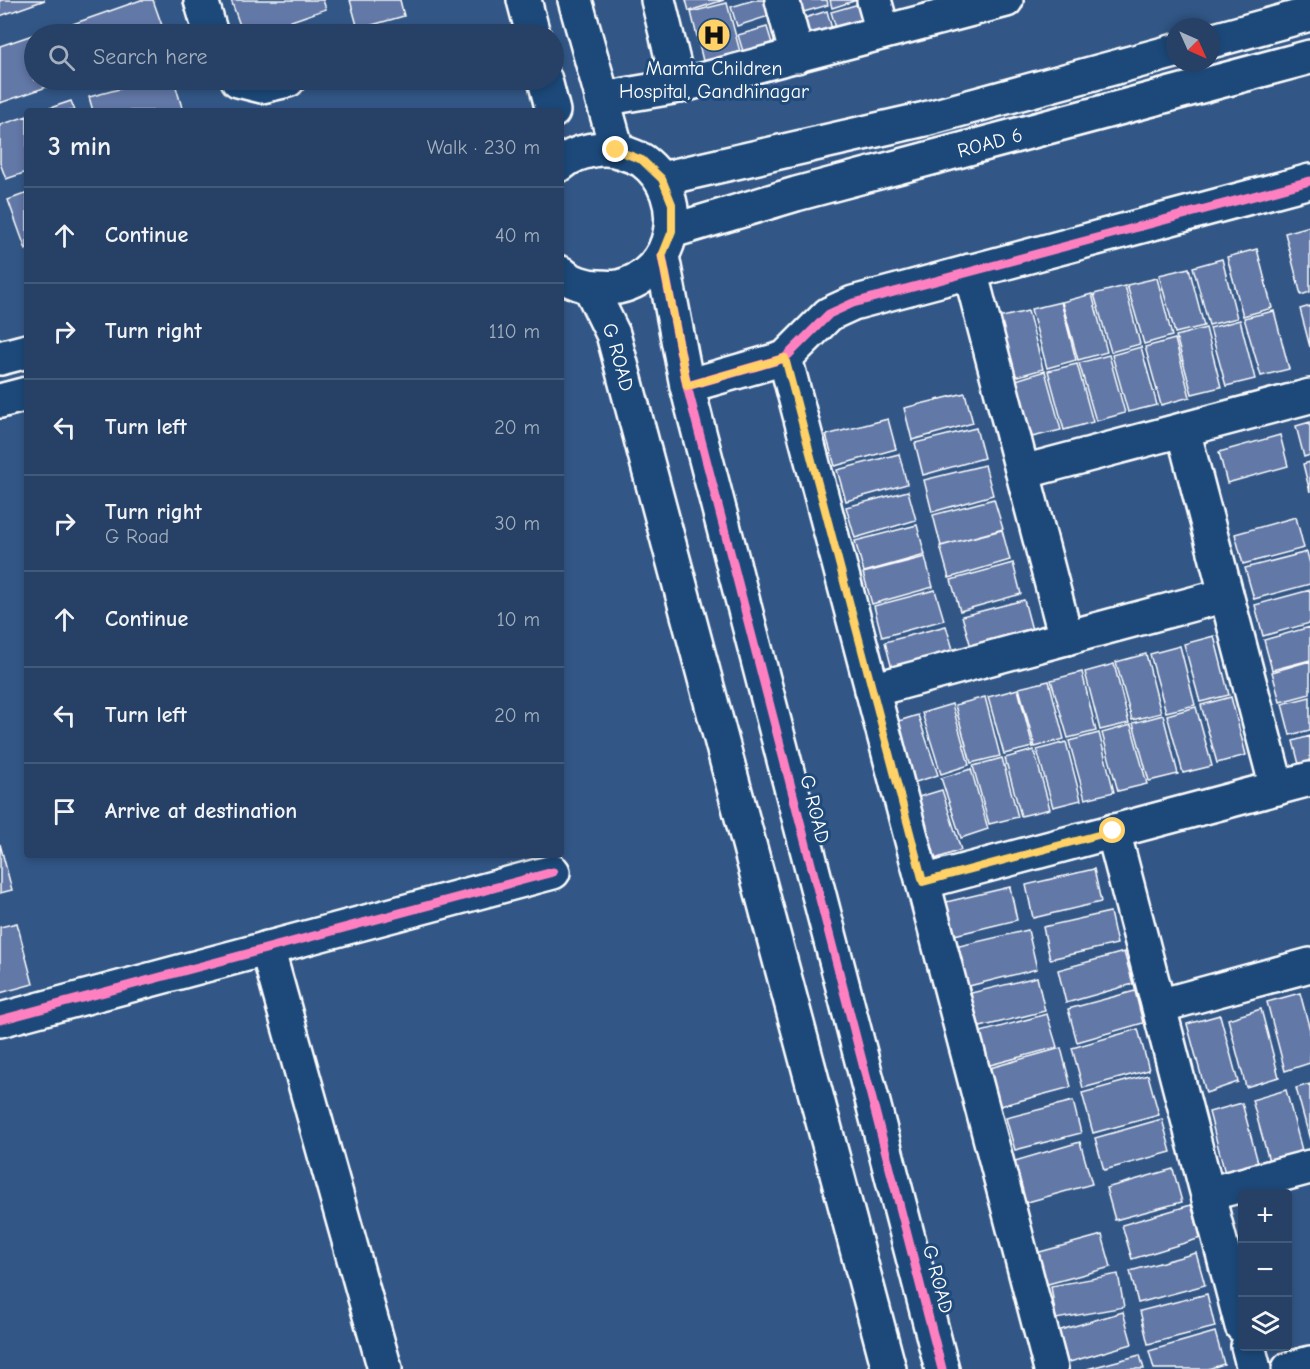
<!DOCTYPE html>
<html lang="en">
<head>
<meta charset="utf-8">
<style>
	:root { --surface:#264165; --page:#324c6e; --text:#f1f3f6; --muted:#a4afbf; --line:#425a79 }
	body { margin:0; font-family:"Comic Neue",sans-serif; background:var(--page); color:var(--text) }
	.controls { position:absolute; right:18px; bottom:18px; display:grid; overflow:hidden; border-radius:6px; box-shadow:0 3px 9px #0003 }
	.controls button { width:54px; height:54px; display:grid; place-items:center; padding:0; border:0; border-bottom:2px solid var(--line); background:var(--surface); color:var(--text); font:30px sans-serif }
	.compass { position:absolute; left:1166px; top:18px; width:54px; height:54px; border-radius:50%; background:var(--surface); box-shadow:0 3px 9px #0003; rotate:135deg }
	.stop { position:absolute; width:18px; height:18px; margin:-14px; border:4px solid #ffd166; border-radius:50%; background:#fff }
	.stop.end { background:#ffd166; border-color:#fff; box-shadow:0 2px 6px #0008 }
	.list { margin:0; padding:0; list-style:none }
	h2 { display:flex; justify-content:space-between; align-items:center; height:78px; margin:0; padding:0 24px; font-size:26px }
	h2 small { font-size:20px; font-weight:400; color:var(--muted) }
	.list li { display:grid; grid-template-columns:39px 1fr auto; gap:18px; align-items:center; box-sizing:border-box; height:96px; padding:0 24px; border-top:2px solid var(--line) }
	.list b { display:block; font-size:22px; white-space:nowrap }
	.list p { margin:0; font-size:20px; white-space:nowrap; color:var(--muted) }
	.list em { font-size:20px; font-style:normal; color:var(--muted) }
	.icon { flex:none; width:33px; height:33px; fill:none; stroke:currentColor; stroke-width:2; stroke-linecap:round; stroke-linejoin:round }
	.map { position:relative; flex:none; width:1310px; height:1369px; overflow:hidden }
	.search { position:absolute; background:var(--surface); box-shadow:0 3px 9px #0003; left:24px; top:24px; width:540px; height:66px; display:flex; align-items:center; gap:15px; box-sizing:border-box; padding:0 21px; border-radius:33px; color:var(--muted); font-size:22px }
	.panel { position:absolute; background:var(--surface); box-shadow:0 3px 9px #0003; left:24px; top:108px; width:540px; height:750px; border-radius:6px }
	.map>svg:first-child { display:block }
	.building { fill:#6278a7; stroke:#fff; stroke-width:1.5 }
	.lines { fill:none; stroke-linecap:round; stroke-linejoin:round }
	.minor-casing { stroke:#fff; stroke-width:38 }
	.minor { stroke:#1f4a7a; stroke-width:33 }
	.cycleway-casing { stroke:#1f4a7a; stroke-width:13 }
	.cycleway { stroke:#ff80c0; stroke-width:9 }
	.route { stroke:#ffd166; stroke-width:8 }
	.labels { text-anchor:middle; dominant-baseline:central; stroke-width:6; stroke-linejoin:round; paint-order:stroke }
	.poi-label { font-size:20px; fill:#fff; stroke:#1f4a7a }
	.street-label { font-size:20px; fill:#fff; stroke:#1f4a7a }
</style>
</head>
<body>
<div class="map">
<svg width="1310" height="1369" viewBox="0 0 1310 1369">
	<rect width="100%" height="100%" fill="#325787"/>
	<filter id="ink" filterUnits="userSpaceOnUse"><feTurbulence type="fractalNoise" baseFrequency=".0167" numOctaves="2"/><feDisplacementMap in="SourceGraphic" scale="12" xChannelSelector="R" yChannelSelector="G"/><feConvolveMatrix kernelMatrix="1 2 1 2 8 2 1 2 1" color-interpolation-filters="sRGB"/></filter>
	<g filter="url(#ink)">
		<path class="building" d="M0,0H45L0,16Z
			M141,0H153L165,34H73L70,25Z
			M231,0H323L326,9L254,34H243Z
			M350,0H400L404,16L358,29Z
			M686,0H724L689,11Z
			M754,0H767L772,15L737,26L731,7Z
			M788,0H827L828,5L793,15Z
			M830,0H857L832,8Z
			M866,2L872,21L837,31L831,12Z
			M727,3L743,63L706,73L691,12Z
			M827,11L832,29L797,40L792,22Z
			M767,27L775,53L746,62L738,35Z
			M53,28L56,34H34V80H67L0,103V46Z
			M153,80H174L183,111H93L89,97Z
			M71,101L75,111H41Z
			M27,116V172L6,179L0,163V125Z
			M27,193V249L26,250L8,200Z
			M1310,226V292L1301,295L1285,233Z
			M1257,249L1272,308L1243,316L1227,257Z
			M1222,259L1237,318L1209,325L1193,267Z
			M1189,268L1204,326L1175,333L1159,275Z
			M1157,278L1172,336L1144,344L1127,285Z
			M1125,286L1140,344L1111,352L1094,294Z
			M1092,294L1107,352L1078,360L1062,302Z
			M1061,302L1076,360L1047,368L1031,309Z
			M1310,306V347L1300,309Z
			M1028,311L1043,369L1015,377L998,318Z
			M1274,311L1289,369L1261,376L1244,318Z
			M1240,320L1255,379L1226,386L1210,328Z
			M1206,328L1221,387L1192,394L1176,336Z
			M1175,339L1190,397L1161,405L1145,347Z
			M1141,347L1157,405L1128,412L1112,355Z
			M1109,355L1125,413L1096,421L1079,363Z
			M1077,364L1093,422L1064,430L1048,371Z
			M1045,371L1061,430L1032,437L1016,380Z
			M965,393L973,423L912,440L904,408Z
			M888,419L896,449L835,466L826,435Z
			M1310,422V455L1304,457L1296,426Z
			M976,428L984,458L923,475L915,443Z
			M1280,435L1288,466L1227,483L1219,452Z
			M899,454L907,484L846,501L837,470Z
			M1310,462V492L1303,464Z
			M985,465L993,495L932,512L924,480Z
			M908,491L916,520L855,538L846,507Z
			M994,499L1003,529L941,546L933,515Z
			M1296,517L1304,548L1243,564L1235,534Z
			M917,525L925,555L864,572L855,541Z
			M1002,530L1010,560L949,578L940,546Z
			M1307,552L1310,564V584L1254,599L1245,568Z
			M925,557L933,587L872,604L863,573Z
			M1013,563L1021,594L960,611L951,580Z
			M935,590L944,620L882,637L874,606Z
			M1310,590V623L1263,636L1255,605Z
			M1024,600L1032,630L971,647L962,616Z
			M946,626L955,656L893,673L885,642Z
			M1310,627V660L1272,670L1264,640Z
			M1214,636L1229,695L1200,702L1184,644Z
			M1180,646L1195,705L1166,712L1150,654Z
			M1146,654L1161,713L1132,720L1116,662Z
			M1310,661V694L1280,702L1272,672Z
			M1114,664L1129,723L1100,730L1085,672Z
			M1082,672L1096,731L1068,738L1051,680Z
			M1049,681L1064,739L1035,747L1019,688Z
			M1018,689L1033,747L1004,754L988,697Z
			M985,697L1000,756L971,763L955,705Z
			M1231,697L1246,755L1217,763L1201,705Z
			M1310,697V730L1290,735L1282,704Z
			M952,704L969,765L941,774L922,713Z
			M1196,707L1212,766L1183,773L1167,715Z
			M918,715L938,775L906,785L889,724Z
			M1163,715L1178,774L1149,781L1133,723Z
			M1131,725L1147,784L1118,791L1102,733Z
			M1099,733L1114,792L1085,799L1069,741Z
			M1310,736V769L1301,772L1293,741Z
			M1066,742L1081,800L1053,807L1037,750Z
			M1034,750L1050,809L1021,816L1005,758Z
			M1002,758L1018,817L989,824L973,766Z
			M971,769L988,829L961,838L941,778Z
			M942,790L961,850L929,861L912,799Z
			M0,844L12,890L0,893Z
			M1094,869L1101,902L1033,918L1026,885Z
			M1010,887L1017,920L950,936L942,903Z
			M1110,912L1117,944L1050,959L1043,927Z
			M17,923L33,984L0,993V927Z
			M1028,930L1037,969L965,987L955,947Z
			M1124,952L1133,984L1066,1003L1058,970Z
			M1037,977L1045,1011L972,1029L963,995Z
			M1135,991L1143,1023L1077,1042L1068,1009Z
			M1300,993L1310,1030V1063L1285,1071L1267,1002Z
			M1261,1009L1279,1077L1246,1087L1228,1019Z
			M1047,1014L1057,1047L979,1068L970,1035Z
			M1220,1015L1238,1082L1206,1093L1187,1024Z
			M1138,1029L1149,1070L1083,1088L1072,1048Z
			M1061,1048L1071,1087L989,1109L979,1071Z
			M1148,1075L1159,1115L1093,1133L1082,1093Z
			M1310,1084V1140L1296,1088Z
			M1286,1090L1304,1158L1271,1168L1252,1100Z
			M1073,1101L1081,1133L1015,1150L1006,1118Z
			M1242,1103L1260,1170L1227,1181L1209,1112Z
			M1162,1119L1171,1152L1104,1170L1095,1138Z
			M1080,1142L1092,1184L1017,1205L1005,1164Z
			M1173,1169L1182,1202L1115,1220L1106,1188Z
			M1191,1205L1201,1238L1132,1259L1122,1225Z
			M1102,1235L1111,1267L1044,1285L1036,1253Z
			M1196,1253L1205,1285L1138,1303L1130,1271Z
			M1118,1274L1124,1307L1056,1319L1051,1286Z
			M1207,1294L1215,1327L1148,1344L1140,1311Z
			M1123,1312L1132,1344L1066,1363L1057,1331Z
			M1215,1332L1224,1364L1208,1369H1154L1149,1351Z
			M1140,1355L1144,1369H1087Z"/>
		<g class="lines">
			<g class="minor-casing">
				<g id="minor">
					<path d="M201,0L211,34"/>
					<path d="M524,0L533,34"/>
					<path d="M575,0L617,150"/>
					<path d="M658,0L679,86"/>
					<path d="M782,0L797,56"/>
					<path d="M874,0L883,32"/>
					<path d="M1211,41L1310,14"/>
					<path d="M238,80L262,86L288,80"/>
					<path d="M545,80L553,111"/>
					<path d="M602,99L679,86L1006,0"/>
					<path d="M561,164C575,151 604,145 622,152C629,155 637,157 643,161C690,196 677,274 618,287C612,288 605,287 599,287C587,287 570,282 561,273"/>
					<path d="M661,179L925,119L1175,51"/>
					<path id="s1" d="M672,231L796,194L1310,57"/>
					<path d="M662,256L687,386L942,1369"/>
					<path d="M970,271L1066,638"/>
					<path id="s2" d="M590,287L613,334L889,1369"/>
					<path d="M0,358L27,351"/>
					<path d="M785,358L1051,1369"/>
					<path d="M687,386L785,358L829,314L853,303L1310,181"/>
					<path d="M0,401L27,394"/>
					<path d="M1183,430L1277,788"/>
					<path d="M1023,472L1310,396"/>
					<path d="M872,690L1226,595"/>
					<path d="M1113,831L1242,1326"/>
					<path d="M923,882L1310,779"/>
					<path d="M267,948L385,1369"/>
					<path d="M1159,1006L1310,965"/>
					<path d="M0,1020L553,872"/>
					<path d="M1208,1194L1310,1167"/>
					<path d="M1248,1346L1254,1369"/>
					<path d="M1289,1369L1310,1363"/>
				</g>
			</g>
			<use href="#minor" class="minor"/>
			<g class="cycleway-casing">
				<path id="cycleway" d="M662,256L687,386L942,1369
					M687,386L785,358L829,314L853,303L1310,181
					M0,1020L553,872"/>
			</g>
			<use href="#cycleway" class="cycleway"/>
		</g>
	</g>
	<g class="lines" filter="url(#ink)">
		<path class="route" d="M616,150L642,160L662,179L672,204V231L662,256L687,386L785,358L923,882L1113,831"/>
	</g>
	<defs>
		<g id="hospital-disc" transform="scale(1.725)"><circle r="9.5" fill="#ffd166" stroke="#1f4a7a"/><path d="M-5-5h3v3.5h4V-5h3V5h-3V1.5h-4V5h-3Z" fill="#111"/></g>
	</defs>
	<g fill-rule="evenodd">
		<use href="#hospital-disc" x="714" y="35"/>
	</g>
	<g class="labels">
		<g class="poi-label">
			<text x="714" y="68">Mamta Children<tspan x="714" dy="23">Hospital, Gandhinagar</tspan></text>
		</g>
		<g class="street-label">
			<text stroke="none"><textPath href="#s1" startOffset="330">ROAD 6</textPath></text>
			<text stroke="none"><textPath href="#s2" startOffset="76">G ROAD</textPath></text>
			<text transform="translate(815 809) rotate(76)">G ROAD</text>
			<text transform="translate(938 1279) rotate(75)">G ROAD</text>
		</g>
	</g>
</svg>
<div class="controls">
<button>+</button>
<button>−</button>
<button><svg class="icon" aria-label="layers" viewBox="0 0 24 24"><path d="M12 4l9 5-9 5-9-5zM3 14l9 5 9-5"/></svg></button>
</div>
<svg class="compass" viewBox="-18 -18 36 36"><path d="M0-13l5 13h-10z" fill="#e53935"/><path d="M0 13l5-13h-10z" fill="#a4afbf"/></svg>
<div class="stop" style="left:1113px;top:831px"></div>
<div class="stop end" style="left:616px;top:150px"></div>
<div class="search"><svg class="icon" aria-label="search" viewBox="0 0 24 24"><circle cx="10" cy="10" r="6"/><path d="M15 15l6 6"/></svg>Search here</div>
<section class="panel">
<h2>3 min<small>Walk · 230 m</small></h2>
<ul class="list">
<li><svg class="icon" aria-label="ahead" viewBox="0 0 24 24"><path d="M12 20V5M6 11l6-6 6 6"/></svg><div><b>Continue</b></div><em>40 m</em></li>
<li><svg class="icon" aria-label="right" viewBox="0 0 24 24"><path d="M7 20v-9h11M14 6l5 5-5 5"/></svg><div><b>Turn right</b></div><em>110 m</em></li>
<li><svg class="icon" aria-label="left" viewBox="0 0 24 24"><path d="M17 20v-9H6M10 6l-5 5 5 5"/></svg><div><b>Turn left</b></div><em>20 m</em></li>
<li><svg class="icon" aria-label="right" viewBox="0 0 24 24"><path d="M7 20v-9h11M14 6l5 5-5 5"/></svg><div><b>Turn right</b><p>G Road</p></div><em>30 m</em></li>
<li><svg class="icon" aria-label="ahead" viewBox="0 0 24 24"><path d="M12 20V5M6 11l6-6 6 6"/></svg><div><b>Continue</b></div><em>10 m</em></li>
<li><svg class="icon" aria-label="left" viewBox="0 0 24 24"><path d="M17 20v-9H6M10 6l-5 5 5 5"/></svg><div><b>Turn left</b></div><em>20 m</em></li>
<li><svg class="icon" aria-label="arrive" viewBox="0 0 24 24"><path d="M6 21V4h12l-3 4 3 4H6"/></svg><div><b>Arrive at destination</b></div></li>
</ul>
</section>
</div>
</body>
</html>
